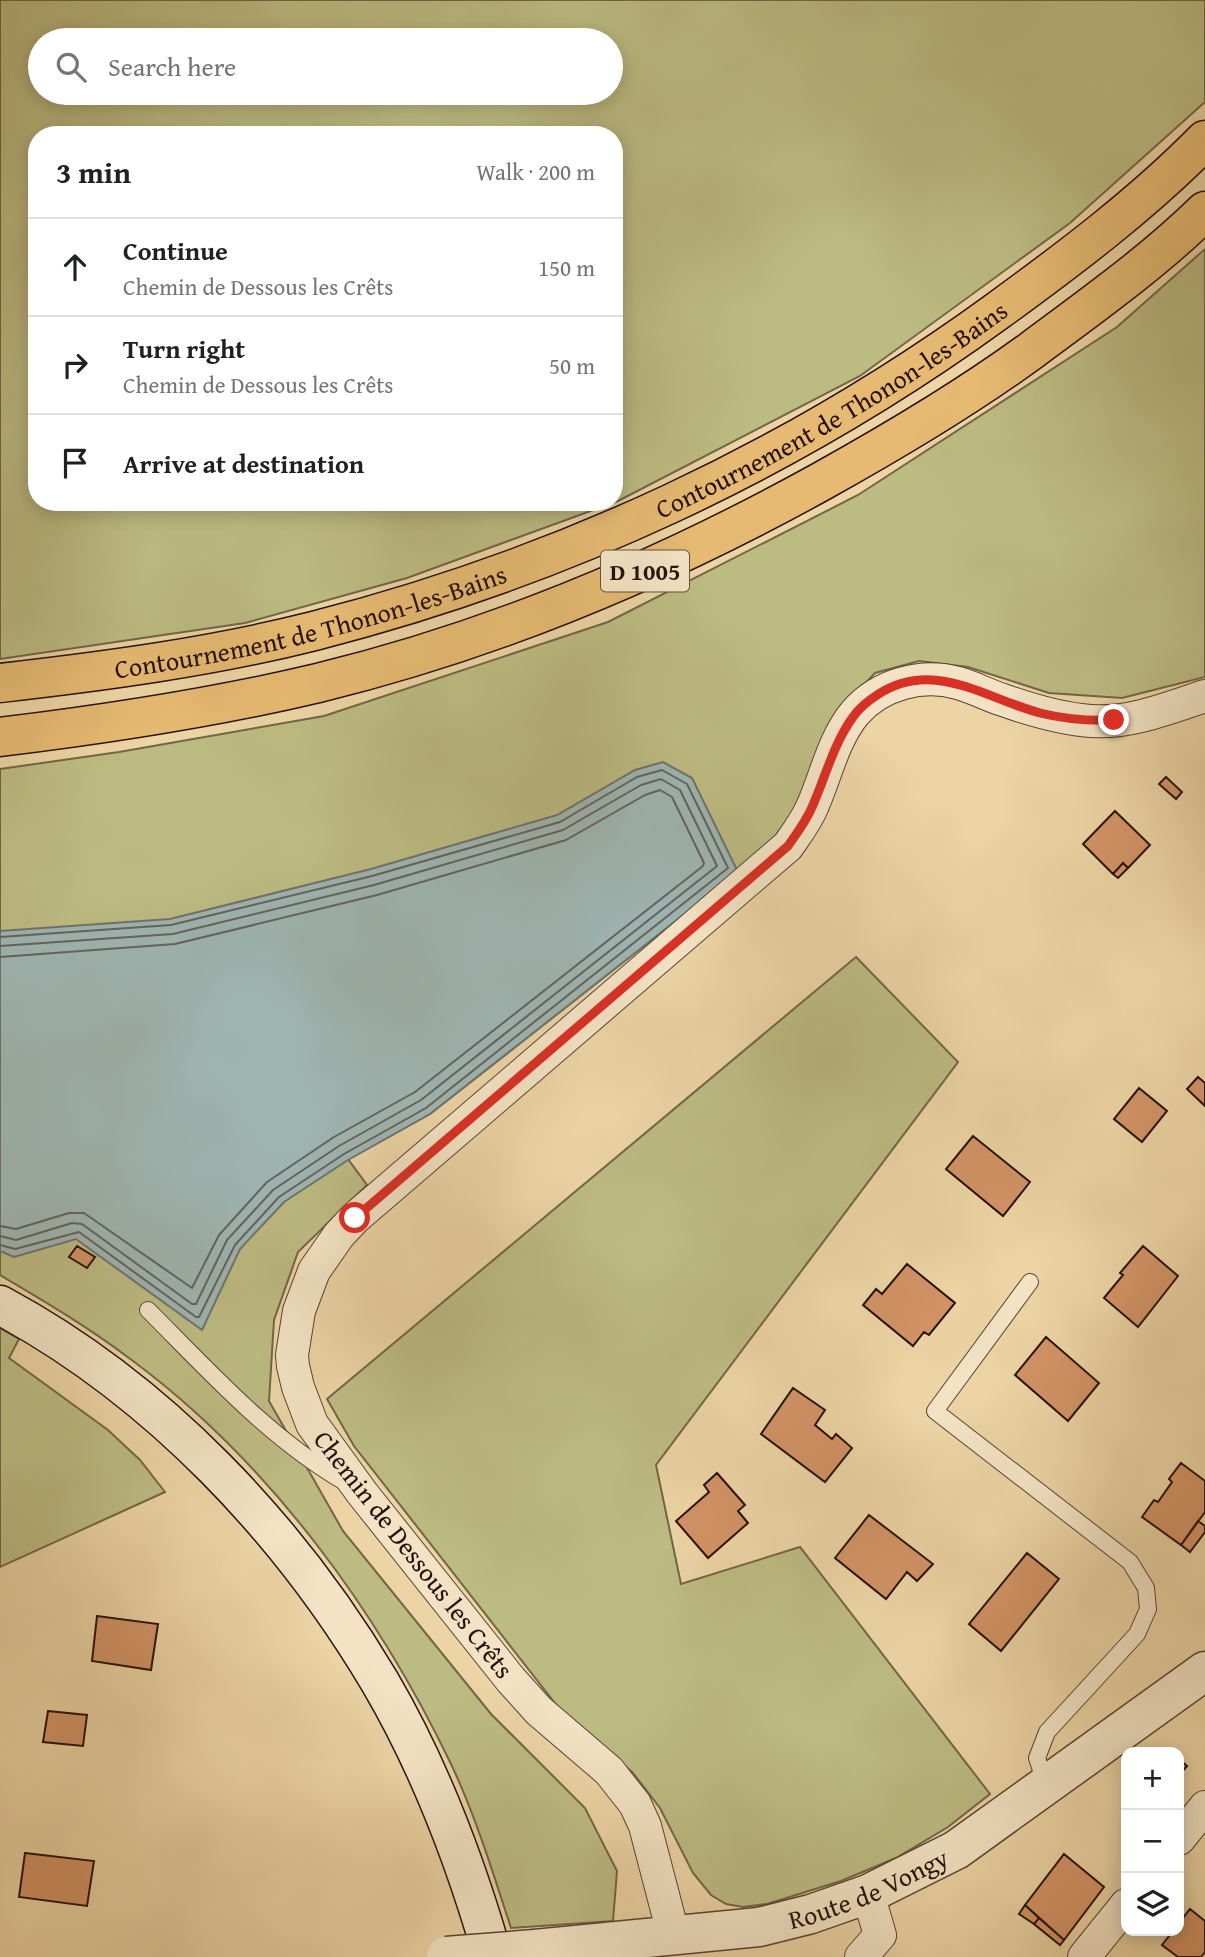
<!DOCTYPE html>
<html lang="en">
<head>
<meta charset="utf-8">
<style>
	:root { --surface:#fff; --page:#f2f2f2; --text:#202124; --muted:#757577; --line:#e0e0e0 }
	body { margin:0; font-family:"Gentium Book Plus",serif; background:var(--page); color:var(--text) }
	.controls { position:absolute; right:21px; bottom:21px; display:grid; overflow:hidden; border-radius:14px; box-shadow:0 4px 18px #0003 }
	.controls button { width:63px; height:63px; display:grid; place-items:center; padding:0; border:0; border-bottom:2px solid var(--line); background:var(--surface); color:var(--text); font:35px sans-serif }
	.stop { position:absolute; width:21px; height:21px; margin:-16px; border:5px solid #d93025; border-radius:50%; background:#fff }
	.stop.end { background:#d93025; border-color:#fff; box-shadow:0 2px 7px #0008 }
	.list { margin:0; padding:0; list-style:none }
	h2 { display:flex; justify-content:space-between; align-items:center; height:91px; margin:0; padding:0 28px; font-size:30px }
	h2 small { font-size:23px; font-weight:400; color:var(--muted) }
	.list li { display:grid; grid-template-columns:46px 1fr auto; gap:21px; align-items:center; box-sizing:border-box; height:98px; padding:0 28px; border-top:2px solid var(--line) }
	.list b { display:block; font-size:26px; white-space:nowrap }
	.list p { margin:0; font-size:23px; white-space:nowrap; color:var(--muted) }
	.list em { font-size:23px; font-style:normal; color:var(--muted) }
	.icon { flex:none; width:38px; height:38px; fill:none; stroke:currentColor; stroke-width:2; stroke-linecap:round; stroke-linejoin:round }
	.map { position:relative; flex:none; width:1205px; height:1957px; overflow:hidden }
	.search { position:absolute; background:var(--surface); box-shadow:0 4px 18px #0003; left:28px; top:28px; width:595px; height:77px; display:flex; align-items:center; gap:18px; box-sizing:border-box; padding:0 24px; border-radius:38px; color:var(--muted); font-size:26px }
	.panel { position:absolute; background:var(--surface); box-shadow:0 4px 18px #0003; left:28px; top:126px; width:595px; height:385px; border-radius:28px }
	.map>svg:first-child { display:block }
	.green { fill:#bcbb82; stroke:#716646; stroke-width:2; fill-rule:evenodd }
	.water { fill:#9eb5b2; stroke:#6e736e; stroke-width:2 }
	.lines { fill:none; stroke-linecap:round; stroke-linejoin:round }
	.shore { stroke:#62635e; stroke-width:2 }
	.building { fill:#d29365; stroke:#261109; stroke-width:2 }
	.service-casing { stroke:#584230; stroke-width:18 }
	.minor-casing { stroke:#584230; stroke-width:34 }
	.tertiary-casing { stroke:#584230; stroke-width:41 }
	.secondary-casing { stroke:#261109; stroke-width:41 }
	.trunk-casing { stroke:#261109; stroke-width:41 }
	.service { stroke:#f3e3c4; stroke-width:16 }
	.minor { stroke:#f3e3c4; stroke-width:32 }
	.tertiary { stroke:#f3e3c4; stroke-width:38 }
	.secondary { stroke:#f3e3c4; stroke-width:38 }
	.trunk { stroke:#e6ba72; stroke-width:38 }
	.tertiary-bridge-casing { stroke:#584230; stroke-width:41; stroke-linecap:butt }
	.tertiary-bridge { stroke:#f3e3c4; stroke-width:38 }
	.route { stroke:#d93025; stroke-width:9 }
	.labels { text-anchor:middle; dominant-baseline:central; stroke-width:5; stroke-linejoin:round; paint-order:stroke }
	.shield { fill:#f3e3c4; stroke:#645041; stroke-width:2 }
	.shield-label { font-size:24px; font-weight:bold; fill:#261109 }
	.street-label { font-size:26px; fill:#261109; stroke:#f3e3c4 }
</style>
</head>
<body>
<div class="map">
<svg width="1205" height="1957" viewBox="0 0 1205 1957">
	<rect width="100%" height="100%" fill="#ecd4a4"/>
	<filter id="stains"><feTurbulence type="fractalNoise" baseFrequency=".00286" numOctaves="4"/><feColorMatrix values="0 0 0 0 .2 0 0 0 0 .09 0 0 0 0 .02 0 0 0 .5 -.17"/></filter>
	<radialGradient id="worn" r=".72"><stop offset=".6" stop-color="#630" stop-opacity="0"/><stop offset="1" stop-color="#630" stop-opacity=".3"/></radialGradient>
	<path class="green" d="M0,0H1205V102L1070,223L860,376L618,501L407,578L245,623L0,659ZM611,40V93H40V40ZM37,135H614V502H37Z
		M1205,249V677L1122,698L1049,693L968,667L919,661L875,673L833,719L802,799L782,833L738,872L430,1114L348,1159L367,1185L298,1252L274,1320L269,1401L343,1531L491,1714L585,1808L617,1871L613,1921L511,1928C493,1873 476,1817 451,1764C378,1612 270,1463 133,1361C91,1329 46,1302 0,1275V769L119,752L324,716L608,622L858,495L1117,327Z
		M856,957L958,1062L656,1465L681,1584L800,1547L990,1794L948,1827L896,1858L841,1881L767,1904L743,1907L726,1904L711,1895L693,1873L660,1808L633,1773L558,1707L354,1446L327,1399Z
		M0,1328L19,1339L9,1358L108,1430L140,1460L165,1492L0,1567Z"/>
	<path class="water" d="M663,762L692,778L738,872L430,1114L348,1160L284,1202L240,1249L202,1330L76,1239L14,1257L0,1251V931L170,919L371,869L557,815L635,770Z"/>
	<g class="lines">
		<path class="shore" d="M0,937L171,925L372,876L560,822L637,777L662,770L687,784L728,868L426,1108L344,1154L279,1197L235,1245L199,1317H196L79,1232L15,1249L0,1245
			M0,946L173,934L374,885L563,830L641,785L661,779L680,790L717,866L421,1100L339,1146L273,1190L227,1240L196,1304H192L82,1224L72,1223L16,1240L0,1236
			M0,957L175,944L377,895L566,840L645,795L660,790L672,797L704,863L703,866L415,1092L334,1137L267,1182L219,1235L192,1288L84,1213H69L16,1229L0,1226"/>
	</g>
	<path class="building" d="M1166,777L1182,792L1176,799L1159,784Z
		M1115,811L1150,845L1128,868L1123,863L1113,874L1083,844Z
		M1123,863L1128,868L1118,878L1113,874Z
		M1198,1077L1205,1083V1106L1187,1089Z
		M1139,1088L1167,1111L1142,1142L1114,1119Z
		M973,1136L1030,1182L1003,1216L946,1169Z
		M77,1246L95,1257L87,1268L69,1257Z
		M1143,1246L1178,1276L1138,1327L1104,1298L1123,1275L1120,1273Z
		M907,1264L955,1303L929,1335L924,1332L913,1346L863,1305L876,1289L882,1294Z
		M1046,1337L1099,1383L1068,1421L1015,1375Z
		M793,1388L825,1410L815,1425L832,1439L836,1434L852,1448L825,1482L761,1434Z
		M1181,1463L1205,1481V1512L1181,1545L1142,1517L1154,1500L1158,1502L1172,1482L1169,1479Z
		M717,1473L745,1505L738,1511L748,1523L708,1558L676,1521L709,1492L704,1485Z
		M869,1515L933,1564L917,1581L907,1572L886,1599L835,1558Z
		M1198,1521L1205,1526V1532L1190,1552L1181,1545Z
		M1027,1553L1059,1579L1001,1651L969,1624Z
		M97,1616L158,1624L151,1670L92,1661Z
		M48,1711L87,1715L83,1746L43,1742Z
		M1179,1759L1187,1766L1179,1775Z
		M25,1853L94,1861L87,1906L19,1897Z
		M1064,1854L1104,1887L1064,1940L1025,1905Z
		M1025,1905L1039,1918L1034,1924L1019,1914Z
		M1190,1909L1205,1921V1952L1201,1957H1178L1162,1945L1173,1931H1179V1923Z
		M1039,1918L1064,1940L1060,1945L1034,1924Z"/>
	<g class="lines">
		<g class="service-casing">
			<path id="service" d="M1030,1282L935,1411L1130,1562L1146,1588L1148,1609L1137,1634L1047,1732L1037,1758L1046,1785
				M148,1310C209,1371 268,1437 343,1481"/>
		</g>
		<g class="minor-casing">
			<path id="minor" d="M1179,1839L1205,1807
				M674,1937L645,1826L635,1804L609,1771L539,1711L511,1680L362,1493L312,1424L298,1387L293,1366L292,1355L299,1311L314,1271L339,1235L355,1218L788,846C797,833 807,820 813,805C826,775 834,738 855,713C880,684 922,673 958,683C973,687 987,695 1003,700C1031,710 1060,719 1091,721C1129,724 1169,708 1205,696
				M861,1957L880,1935L868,1894
				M1084,1957L1126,1905"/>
		</g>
		<g class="tertiary-casing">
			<g id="tertiary">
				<path id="s1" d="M535,1949L759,1927L811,1914L868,1894L956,1850L1205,1671"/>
			</g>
		</g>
		<g class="secondary-casing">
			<path id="secondary" d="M0,1305C158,1390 289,1529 380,1682C430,1767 466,1863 493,1957"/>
		</g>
		<g class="trunk-casing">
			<g id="trunk">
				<path id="s2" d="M0,683C105,671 211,657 314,631C560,568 791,461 996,312C1069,259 1142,204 1205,140"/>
				<path d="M0,737C107,724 213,708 318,683C495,640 663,569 822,481C894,441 965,399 1032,350C1091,306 1153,262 1205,211"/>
			</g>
		</g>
		<use href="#service" class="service"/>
		<use href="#minor" class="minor"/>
		<use href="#tertiary" class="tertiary"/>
		<use href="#secondary" class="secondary"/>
		<use href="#trunk" class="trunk"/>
		<g class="tertiary-bridge-casing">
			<path id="tertiary-bridge" d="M446,1956L535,1949"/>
		</g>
		<use href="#tertiary-bridge" class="tertiary-bridge"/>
	</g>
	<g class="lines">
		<path class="route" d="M355,1218L788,846C797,833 807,820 813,805C826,775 834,743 853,717C859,708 868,701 877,695C933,658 984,698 1040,713C1064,719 1089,721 1114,720"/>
	</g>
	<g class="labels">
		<rect class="shield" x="601" y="550.5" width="88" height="41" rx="5"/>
		<g class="shield-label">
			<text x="645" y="571">D 1005</text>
		</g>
		<g class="street-label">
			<text stroke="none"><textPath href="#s2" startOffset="884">Contournement de Thonon-les-Bains</textPath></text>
			<text stroke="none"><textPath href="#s2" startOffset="317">Contournement de Thonon-les-Bains</textPath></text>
			<text transform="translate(414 1554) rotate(52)">Chemin de Dessous les Crêts</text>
			<text stroke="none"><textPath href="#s1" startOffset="341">Route de Vongy</textPath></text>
		</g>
	</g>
	<rect width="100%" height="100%" filter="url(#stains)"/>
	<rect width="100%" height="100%" fill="url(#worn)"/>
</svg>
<div class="controls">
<button>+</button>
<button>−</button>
<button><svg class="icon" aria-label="layers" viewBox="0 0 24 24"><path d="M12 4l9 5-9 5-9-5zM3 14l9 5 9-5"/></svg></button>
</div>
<div class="stop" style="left:355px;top:1218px"></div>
<div class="stop end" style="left:1114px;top:720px"></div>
<div class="search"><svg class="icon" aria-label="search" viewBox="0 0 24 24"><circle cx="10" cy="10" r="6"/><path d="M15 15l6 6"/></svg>Search here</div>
<section class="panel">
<h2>3 min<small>Walk · 200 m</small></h2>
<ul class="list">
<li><svg class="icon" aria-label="ahead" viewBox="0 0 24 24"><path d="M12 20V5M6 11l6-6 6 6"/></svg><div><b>Continue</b><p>Chemin de Dessous les Crêts</p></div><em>150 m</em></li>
<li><svg class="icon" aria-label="right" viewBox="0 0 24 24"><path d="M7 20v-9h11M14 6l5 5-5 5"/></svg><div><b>Turn right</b><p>Chemin de Dessous les Crêts</p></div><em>50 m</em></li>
<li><svg class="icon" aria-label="arrive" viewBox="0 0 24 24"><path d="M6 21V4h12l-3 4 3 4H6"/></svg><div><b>Arrive at destination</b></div></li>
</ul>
</section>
</div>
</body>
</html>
